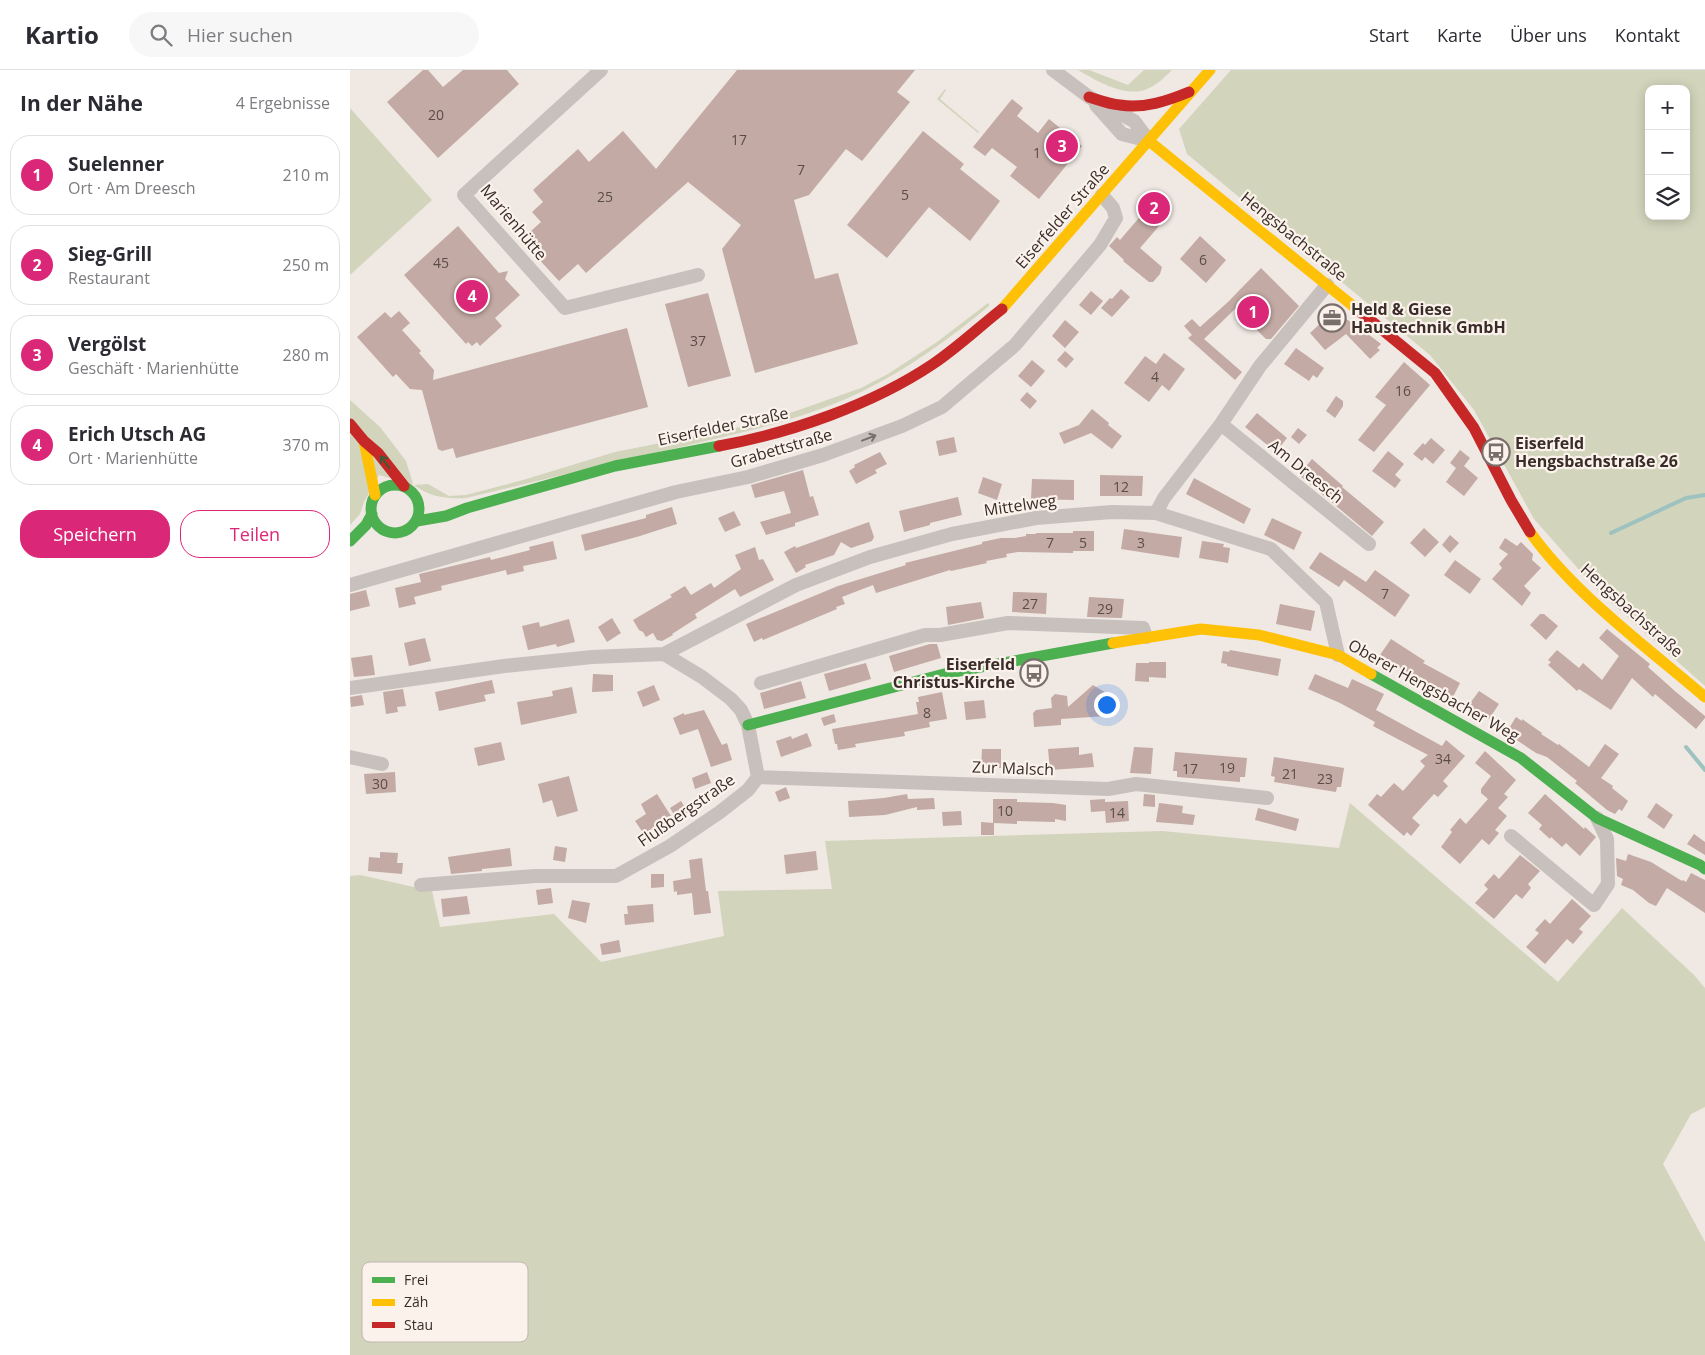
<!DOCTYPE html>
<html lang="de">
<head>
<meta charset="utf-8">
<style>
	:root { --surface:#fff; --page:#f7f7f7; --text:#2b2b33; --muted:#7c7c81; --line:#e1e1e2; --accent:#db2777 }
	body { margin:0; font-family:"Open Sans",sans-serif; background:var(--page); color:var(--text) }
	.controls { position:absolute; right:15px; top:15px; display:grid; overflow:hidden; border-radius:10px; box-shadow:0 2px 12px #0003 }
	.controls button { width:45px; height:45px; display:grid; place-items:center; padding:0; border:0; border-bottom:1px solid var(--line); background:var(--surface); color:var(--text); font:25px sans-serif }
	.you { position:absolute; left:756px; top:634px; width:18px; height:18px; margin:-12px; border:4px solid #fff; border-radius:50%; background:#1a73e8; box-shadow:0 0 0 8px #1a73e833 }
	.badge { display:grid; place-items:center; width:32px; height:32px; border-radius:50%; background:var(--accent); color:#fff; font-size:16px; font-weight:700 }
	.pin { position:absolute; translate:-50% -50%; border:2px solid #fff; box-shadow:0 1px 5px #0006 }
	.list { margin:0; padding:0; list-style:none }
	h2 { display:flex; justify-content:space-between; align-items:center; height:65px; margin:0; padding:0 20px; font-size:21px }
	h2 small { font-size:16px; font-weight:400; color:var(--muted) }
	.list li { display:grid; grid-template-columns:32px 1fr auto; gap:15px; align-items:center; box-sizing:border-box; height:80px; margin:0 10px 10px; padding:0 10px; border:1px solid var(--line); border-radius:20px }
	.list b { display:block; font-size:19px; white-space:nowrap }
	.list p { margin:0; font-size:16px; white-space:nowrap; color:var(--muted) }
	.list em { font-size:16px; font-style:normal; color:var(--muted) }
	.actions { display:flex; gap:10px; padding:15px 20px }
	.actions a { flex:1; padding:11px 0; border:1px solid var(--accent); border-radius:20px; text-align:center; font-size:18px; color:var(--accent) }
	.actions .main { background:var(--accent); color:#fff }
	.icon { flex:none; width:28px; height:28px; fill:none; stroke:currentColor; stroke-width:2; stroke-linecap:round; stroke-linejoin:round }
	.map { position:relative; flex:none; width:1355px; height:1285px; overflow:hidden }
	header { display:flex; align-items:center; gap:30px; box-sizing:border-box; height:70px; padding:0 25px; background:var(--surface); border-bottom:1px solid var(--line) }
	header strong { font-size:24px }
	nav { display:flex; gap:28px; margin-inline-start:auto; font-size:18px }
	.search { width:350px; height:45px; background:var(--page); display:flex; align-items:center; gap:12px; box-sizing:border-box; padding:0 18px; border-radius:28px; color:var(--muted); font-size:19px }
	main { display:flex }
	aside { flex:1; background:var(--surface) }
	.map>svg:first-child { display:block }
	.green { fill:#d2d4bc; fill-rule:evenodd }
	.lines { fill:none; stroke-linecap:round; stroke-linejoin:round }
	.stream { stroke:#9ec2bf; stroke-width:4 }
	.building { fill:#c3aaa4 }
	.street { stroke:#c8c0bc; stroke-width:14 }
	.fast { stroke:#4caf50; stroke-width:11 }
	.slow { stroke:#ffc107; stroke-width:11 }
	.jam { stroke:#c62828; stroke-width:11 }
	.oneway { stroke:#7a6f6b }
	.oneway2 { stroke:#405a37 }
	.labels { text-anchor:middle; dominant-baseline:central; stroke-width:4.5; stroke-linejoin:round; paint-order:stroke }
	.number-label { font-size:14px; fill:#5c4c48 }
	.street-label { font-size:16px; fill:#3a2d29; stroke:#fbf2eb }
	.poi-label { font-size:16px; font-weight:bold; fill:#3a2d29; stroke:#fbf2eb; text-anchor:start }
	.key { fill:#fbf2eb; stroke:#c1b7b1; stroke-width:1 }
	.key-label { font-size:14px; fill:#3a2d29 }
</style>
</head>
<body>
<header>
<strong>Kartio</strong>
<div class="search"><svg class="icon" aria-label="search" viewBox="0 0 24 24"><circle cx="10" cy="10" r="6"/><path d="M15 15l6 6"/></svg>Hier suchen</div>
<nav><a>Start</a><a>Karte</a><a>Über uns</a><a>Kontakt</a></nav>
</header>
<main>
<aside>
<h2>In der Nähe<small>4 Ergebnisse</small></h2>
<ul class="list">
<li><span class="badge">1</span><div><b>Suelenner</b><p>Ort · Am Dreesch</p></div><em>210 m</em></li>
<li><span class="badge">2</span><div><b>Sieg-Grill</b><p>Restaurant</p></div><em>250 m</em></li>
<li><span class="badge">3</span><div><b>Vergölst</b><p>Geschäft · Marienhütte</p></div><em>280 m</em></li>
<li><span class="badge">4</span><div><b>Erich Utsch AG</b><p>Ort · Marienhütte</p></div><em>370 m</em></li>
</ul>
<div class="actions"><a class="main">Speichern</a><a>Teilen</a></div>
</aside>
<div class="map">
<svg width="1355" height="1285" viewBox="0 0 1355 1285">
	<rect width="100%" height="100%" fill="#efe8e3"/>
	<path class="green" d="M728,0H739L778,15L794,0H822C815,7 807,15 797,19C775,28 747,11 728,0Z
		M881,0H1355V616L1247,520L1184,449L1124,340L1080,285L837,84L829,59ZM1299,19H1336V146H1299Z
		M595,19L596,20L590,29L629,62L628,63L587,29Z
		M0,38L82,130L0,205Z
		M638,233L639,234V236C599,269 558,299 511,322C478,338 442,349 406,359L116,428C96,429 80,427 64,415L78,414L99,426L116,425L173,410L265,382L386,358L446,341L511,318L538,304L587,272Z
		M0,330L30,357L56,391L63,414L29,405L14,432L10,444L0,455Z
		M1000,733L1208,912L1272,838L1344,905L1355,918V1037L1341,1044L1313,1094L1355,1172V1285H0V806L10,805L82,821L90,857L204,844L251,892L374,866L368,821L482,819L475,771L812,761L989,778Z"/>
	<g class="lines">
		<path class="stream" d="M1261,463L1336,428L1355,425
			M1336,677L1355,700"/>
	</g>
	<path class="building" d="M73,0H78L93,17L113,0H157L169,14L88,88L37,32Z
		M387,0H565L547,22L560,32L512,91L496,79L459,125L444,130L465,209L488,203L508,274L405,303L372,179L391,155L338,112L236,203L228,194L209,211L171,170L191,152L182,142L193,132L183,120L228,79L239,92L273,61L306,99Z
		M662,29L673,38L667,46L688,63L699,49L732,76L689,129L660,106L667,97L642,78L635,86L623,77Z
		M573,61L614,94L610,99L650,131L620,171L579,137L537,188L497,155Z
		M806,128L822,141L790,178L812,197L810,204L803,212H799L773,191L774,190L759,176L767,167L770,170Z
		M108,156L149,203L158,201L155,209L170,225L145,248L152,256L130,276L127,272L122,276L118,272L116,274L54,205Z
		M850,166L876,190L856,213L830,189Z
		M911,198L949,236L921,269H916L885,239L854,269L892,302L885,310L838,268L842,265L834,256L842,249L850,257L878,232Z
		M771,219L780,227L762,247L751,238L760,228L762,229Z
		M741,221L753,231L741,245L729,235Z
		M358,223L381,306L338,317L315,234Z
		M986,239L993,247L1013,260L1017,265L1018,264L1031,274L1027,278L1030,280L1020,289L996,264L975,280L960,263Z
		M49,241L60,253L52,260L71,281L69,283L84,300L83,310L277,258L298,337L106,388L103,378L92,381L88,379L72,320L60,319L46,304L43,307L7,267L35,242L41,248Z
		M715,250L729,262L715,278L702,266Z
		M946,278L974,298L967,308L963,305L959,311L934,294Z
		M715,281L724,289L716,298L707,290Z
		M814,283L835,299L819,321L812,315L799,332L774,313L795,286L806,294Z
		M682,290L695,301L681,317L668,306Z
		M1054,292L1080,315L1024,382L1008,370L1036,335L1025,327Z
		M677,322L687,331L680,339L670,330Z
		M986,326L993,331V336L985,348L976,341Z
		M742,339L759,353L758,355L772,366L762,379L741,363L714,374L709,363L729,355Z
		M907,343L937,368L926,382L895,357Z
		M948,358L957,365L949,374L941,367Z
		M604,367L607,382L589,386L586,371Z
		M1081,368L1095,380L1083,394L1075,387L1072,391L1063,384L1073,373L1075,375Z
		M1110,380L1120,388L1114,396L1128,408L1114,426L1096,412L1106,398L1100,393Z
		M1038,381L1054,394L1045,405L1051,410L1045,418L1022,401Z
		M530,382L537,394L525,400L527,403L506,414L499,401L505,397L504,395Z
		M962,389L993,416L992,417L1034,452L1022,466L949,405Z
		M453,400L460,427L463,426L469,445L445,453V456L416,465L410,452L441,443L434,421L405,428L401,415Z
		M750,405L793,406L792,426H750Z
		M633,407L652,414L647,430L628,423Z
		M844,408L901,439L894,454L836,424Z
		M682,409L724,410V430L681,429Z
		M608,427L612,445L580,453V455L554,462L549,441Z
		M322,437L327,454L290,466L235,481L231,465L296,448V445Z
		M384,441L391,455L375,462L368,448Z
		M922,448L952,462L944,480L914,465Z
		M519,452L524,467L522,471L501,478L491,472L484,485L455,495L456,497L446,503L434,482L445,476L446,478Z
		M1074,458L1089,472L1075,487L1060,473Z
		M774,459L832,467L829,488L771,479Z
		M723,461H744V481H723V483L668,482L656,484L657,487L636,491L637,493L601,501L600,500L526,523L523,515L492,527L495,534L486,537L487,539L413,570L412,568L404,572L396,554L488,516L556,495L555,493L632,474V472L651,468H665L676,466V464H686V463H723Z
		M1100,465L1109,473L1100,483L1092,475Z
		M1155,468L1167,476L1171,472L1183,484L1182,490L1191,498L1174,516L1181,523L1172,536L1142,509L1152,498L1149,494L1158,484L1149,478Z
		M203,471L207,489L173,496L174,501L157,505L156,500L91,516L92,520L64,527L66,534L49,538L45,518L71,512L69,504L140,487L141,490L180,480L179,477Z
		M852,471L874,474L873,477L880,478L878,493L849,488Z
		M405,477L409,490L413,489L424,510L390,527L385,519L345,544L347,548L322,564L323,565L312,571L307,570L303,563L296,567L293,562L289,560L283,550L322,527L320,525L335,516L341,525L361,513L364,518L391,499L385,485Z
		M970,482L1016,512L1025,500L1060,525L1045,547L994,510L989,517L959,498Z
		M1105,490L1131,509L1120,524L1094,505Z
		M16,520L20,536L0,541V524Z
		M663,522L697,523L696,544L662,542Z
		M739,527L774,529L772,548L737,547Z
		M631,532L634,548L598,555L596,537Z
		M930,534L965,541L961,561L926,554Z
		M1190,544H1194L1208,556L1196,570L1180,555Z
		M262,548L271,563L257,572L248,557Z
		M219,549L225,572L207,577L206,574L178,580L172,556L189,552L190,557Z
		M1257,559L1300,594L1298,597L1326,622L1355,646V648L1346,659L1305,624L1303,627L1282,608L1261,640L1229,619L1227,621L1198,595L1201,592L1198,590L1207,580L1229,598L1233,593L1252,610L1269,586L1249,568Z
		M75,568L81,591L59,596L54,573Z
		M1041,569L1075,591L1073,593L1110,613L1103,627L1065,607L1030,585Z
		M580,574H587L591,588L544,602L539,586Z
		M880,580L931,589L928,606L877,596V594L871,593L873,581L879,582Z
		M22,585L25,605L4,607L1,588Z
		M799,592H816V608L799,607V612L785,611L786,593H799Z
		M516,593L521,609L479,621L474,604Z
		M243,604L263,605V621L242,622Z
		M965,604L998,618L1002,609L1034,624L1026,640L1092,676L1096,670L1115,686L1093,711L1098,716L1088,727L1084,724L1062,748L1070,755L1061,766L1057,762L1054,766L1018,735L1027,724L1031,727L1044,713L1053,721L1075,696L1070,691L1078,685L1023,656L1025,652L990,633L958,619Z
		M142,610L145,623L134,625L136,631L89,641L85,622Z
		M451,611L456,628L414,639L410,623Z
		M304,615L310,630L293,637L287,622Z
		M743,615L761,626L756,646L711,649V655L684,657L683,643L686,640L702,638L701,628L705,624L717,626L718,637Z
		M222,617L227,643L171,655L167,632L203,626L202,621Z
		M53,619L56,636L47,637L48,642L36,644L33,622Z
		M1129,621L1149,634L1139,649L1118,636Z
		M592,622L597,649L579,652L580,657L554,662L555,666L505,674L506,677L488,680L487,674H485L482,659L568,644L566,632H569L568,627Z
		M12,625L14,635L1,637L0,627Z
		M634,630L636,648L616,650L614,632Z
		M354,640L372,675L377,673L382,690L361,697L348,659L330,665L323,648L334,643V645Z
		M484,644L486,652L474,656L471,648Z
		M1166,647L1172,651V649L1192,663L1191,664L1208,675L1209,674L1239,697L1255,674L1269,684L1251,708L1263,716L1262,718L1278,731L1272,741L1269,739L1265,744L1257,740L1225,713L1227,711L1197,687L1186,683L1156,663Z
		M457,663L462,676L431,687L426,671L441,666L442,669Z
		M151,672L155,690L128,696L124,678Z
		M729,677V685L742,683L744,697L700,700L698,679Z
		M784,677L803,678L801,704L780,703Z
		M632,679H651V698H631Z
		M1135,681L1166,710L1154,724L1158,727L1148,738L1157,746L1145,760L1149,763L1139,775L1132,769L1110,794L1091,777L1102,762L1100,760L1110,748L1116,754L1138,729L1131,723V719L1141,706L1125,693Z
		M825,682L897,688L895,707H890V712L827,707V701H823Z
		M924,687L994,698L991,717H987L986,722L924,712L925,707L921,706Z
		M45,702L46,722L16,724L14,704Z
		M357,702L361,713L345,719L342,708Z
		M219,706L228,741L207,747L202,730L193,733L188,714Z
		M436,717L440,728L429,732L425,722Z
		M307,724L321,746L294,764L285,751L296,744L291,734Z
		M557,724L558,729L584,728L585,739L567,740V737L535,745L499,747L498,731L534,728Z
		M794,724L805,725V737L793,736Z
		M1195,724L1234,759L1235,757L1246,767L1230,786L1216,773L1212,777L1201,767L1200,769L1189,759L1192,755L1178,743Z
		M643,729H667V732L703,733L716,735V751L705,749V752L667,751V754L644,753V765H631V752L643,753Z
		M755,729V732L778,731L779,751L756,753L755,741L741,742L740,730Z
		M331,731L338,742L327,749L320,738Z
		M809,733L833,736L832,743L845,745L843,755L806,752Z
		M1306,733L1323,745L1314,759L1297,747Z
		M908,738L949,749L946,761L905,750Z
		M611,741L612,755L593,756L592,742Z
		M1344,764L1355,772V785L1337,774Z
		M205,776L217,778L215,792L203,790Z
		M160,778L162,796L132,799V801L101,804L98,787Z
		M466,781L468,800L436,804L434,785Z
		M30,782L48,783L47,793H53L52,804L18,801L19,787L30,788Z
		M1278,784L1301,792L1332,811L1333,810L1336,812L1341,803L1355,810V843L1317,818L1306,836L1299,833L1283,820L1271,815L1273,809L1267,806L1266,788L1276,791Z
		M1170,785L1190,801L1178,814L1181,818L1172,829L1166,824L1144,849L1125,833L1138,819L1134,815L1144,804L1149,809Z
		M352,788L356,821H358L361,843L344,845L342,823L327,825V821L324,822L323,811L341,808L339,790Z
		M301,804H314V817L301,818Z
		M201,818L203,833L188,835L186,820Z
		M117,826L120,844L93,847L91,829Z
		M1222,829L1241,846L1229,859L1233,862L1223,874L1217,869L1195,894L1176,877L1189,863L1185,860L1195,849L1200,854Z
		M222,830L240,833L236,853L218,848Z
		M303,834L304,852L275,855L274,844H278L277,836Z
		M269,870L271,882L252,885L250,874Z"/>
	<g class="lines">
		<path class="street" d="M251,0L114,125L215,238L348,205
			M703,0L739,27L784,51L799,71
			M746,35L772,64L799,71
			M871,354L1019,474
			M806,443L814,428L871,354L910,296L977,215
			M0,515L326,422L398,407L473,385L552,356L592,337L665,275L750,175L766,148L763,138L752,125
			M314,584L446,515L520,487L602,464L686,448L762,442L806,443L921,479L976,532L988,585
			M411,613L575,565H590L658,553L793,558L796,567
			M0,618L154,596L242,587L314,584L352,607L381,629L391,640L398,655L408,707L398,720L370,742L320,776L266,806H185L71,815
			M0,687L32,694
			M408,707L758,719L786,714L917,728
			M1161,766L1244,835L1258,814L1257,769L1247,748"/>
		<path class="fast" d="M21 439a24 24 0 1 1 48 0a24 24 0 1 1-48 0Z
			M67,451L96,446L117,438L265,396L369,376
			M0,471L16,455L22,444
			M1021,604L1171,688L1247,748L1350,795L1355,799
			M398,655L598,603L763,573"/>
		<path class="slow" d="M799,71L1008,240
			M652,239L860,0
			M14,371L25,425
			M1180,462C1224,524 1298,578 1355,627
			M763,573L851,559L909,565L988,585L1021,604"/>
		<path class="jam" d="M739,27C749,30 759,34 770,35C794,39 817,31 839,22
			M1008,240L1085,303L1124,358L1161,430L1180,462
			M0,354L14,371L28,383L54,416
			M369,376C440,363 522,335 583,294C607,278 629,257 652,239"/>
	</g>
	<defs><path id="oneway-shaft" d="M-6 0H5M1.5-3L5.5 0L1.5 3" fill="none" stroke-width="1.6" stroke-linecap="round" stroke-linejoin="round" transform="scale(1.25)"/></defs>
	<use class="oneway" href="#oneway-shaft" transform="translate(519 368) rotate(-21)"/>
	<use class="oneway2" href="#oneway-shaft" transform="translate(35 392) rotate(-126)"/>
	<defs>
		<g id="office-ring" transform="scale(1.4375)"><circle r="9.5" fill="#fbf2eb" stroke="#796e6a" stroke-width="1.5"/><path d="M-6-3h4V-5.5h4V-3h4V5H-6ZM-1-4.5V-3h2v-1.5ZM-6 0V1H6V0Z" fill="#796e6a"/></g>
		<g id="bus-ring" transform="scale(1.4375)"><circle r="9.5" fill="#fbf2eb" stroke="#796e6a" stroke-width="1.5"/><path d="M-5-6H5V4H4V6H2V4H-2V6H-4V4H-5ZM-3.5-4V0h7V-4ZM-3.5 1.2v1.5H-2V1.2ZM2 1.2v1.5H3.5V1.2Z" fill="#796e6a"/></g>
	</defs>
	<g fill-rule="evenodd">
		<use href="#office-ring" x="982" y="248"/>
		<use href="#bus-ring" x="1146" y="382"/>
		<use href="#bus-ring" x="684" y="603"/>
	</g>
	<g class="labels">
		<g class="number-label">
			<text x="86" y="44">20</text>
			<text x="389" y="69">17</text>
			<text x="687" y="82">1</text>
			<text x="451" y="99">7</text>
			<text x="555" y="124">5</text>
			<text x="255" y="126">25</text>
			<text x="853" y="189">6</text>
			<text x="91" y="192">45</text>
			<text x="348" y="270">37</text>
			<text x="805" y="306">4</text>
			<text x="1053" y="320">16</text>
			<text x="771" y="416">12</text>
			<text x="700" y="472">7</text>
			<text x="733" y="472">5</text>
			<text x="791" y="472">3</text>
			<text x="1035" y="523">7</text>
			<text x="680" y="533">27</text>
			<text x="755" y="538">29</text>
			<text x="577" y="642">8</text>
			<text x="1093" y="688">34</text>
			<text x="877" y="697">19</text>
			<text x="840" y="698">17</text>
			<text x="940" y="703">21</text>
			<text x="975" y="708">23</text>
			<text x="30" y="713">30</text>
			<text x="655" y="740">10</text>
			<text x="767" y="742">14</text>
		</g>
		<g class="street-label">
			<text transform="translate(712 146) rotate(-49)">Eiserfelder Straße</text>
			<text transform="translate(164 152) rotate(50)">Marienhütte</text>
			<text transform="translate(944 166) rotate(39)">Hengsbachstraße</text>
			<text transform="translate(373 356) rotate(-12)">Eiserfelder Straße</text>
			<text transform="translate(431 378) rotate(-16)">Grabettstraße</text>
			<text transform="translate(956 401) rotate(39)">Am Dreesch</text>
			<text transform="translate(670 435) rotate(-8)">Mittelweg</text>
			<text transform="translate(1282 540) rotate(42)">Hengsbachstraße</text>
			<text transform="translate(1084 620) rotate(29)">Oberer Hengsbacher Weg</text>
			<text transform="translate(663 698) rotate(2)">Zur Malsch</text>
			<text transform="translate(336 740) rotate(-35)">Flußbergstraße</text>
		</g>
		<g class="poi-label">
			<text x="1001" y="239">Held &amp; Giese<tspan x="1001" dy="18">Haustechnik GmbH</tspan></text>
			<text x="1165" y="373">Eiserfeld<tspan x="1165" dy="18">Hengsbachstraße 26</tspan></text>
			<text x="665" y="594" text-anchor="end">Eiserfeld<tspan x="665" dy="18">Christus-Kirche</tspan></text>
		</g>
	</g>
	<rect x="12" y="1192" width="166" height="80" rx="8" class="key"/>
	<rect x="22" y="1207" width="23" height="6" fill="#4caf50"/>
	<rect x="22" y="1229" width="23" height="7" fill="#ffc107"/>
	<rect x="22" y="1252" width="23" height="6" fill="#c62828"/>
	<g class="key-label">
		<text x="54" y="1215">Frei</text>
		<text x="54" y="1237">Zäh</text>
		<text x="54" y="1260">Stau</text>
	</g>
</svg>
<div class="controls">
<button>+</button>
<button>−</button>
<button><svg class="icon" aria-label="layers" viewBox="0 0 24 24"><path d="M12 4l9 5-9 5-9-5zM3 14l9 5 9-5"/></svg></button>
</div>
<div class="you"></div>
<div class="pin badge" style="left:903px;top:242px">1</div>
<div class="pin badge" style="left:804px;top:138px">2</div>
<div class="pin badge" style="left:712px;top:76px">3</div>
<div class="pin badge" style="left:122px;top:226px">4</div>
</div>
</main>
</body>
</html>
